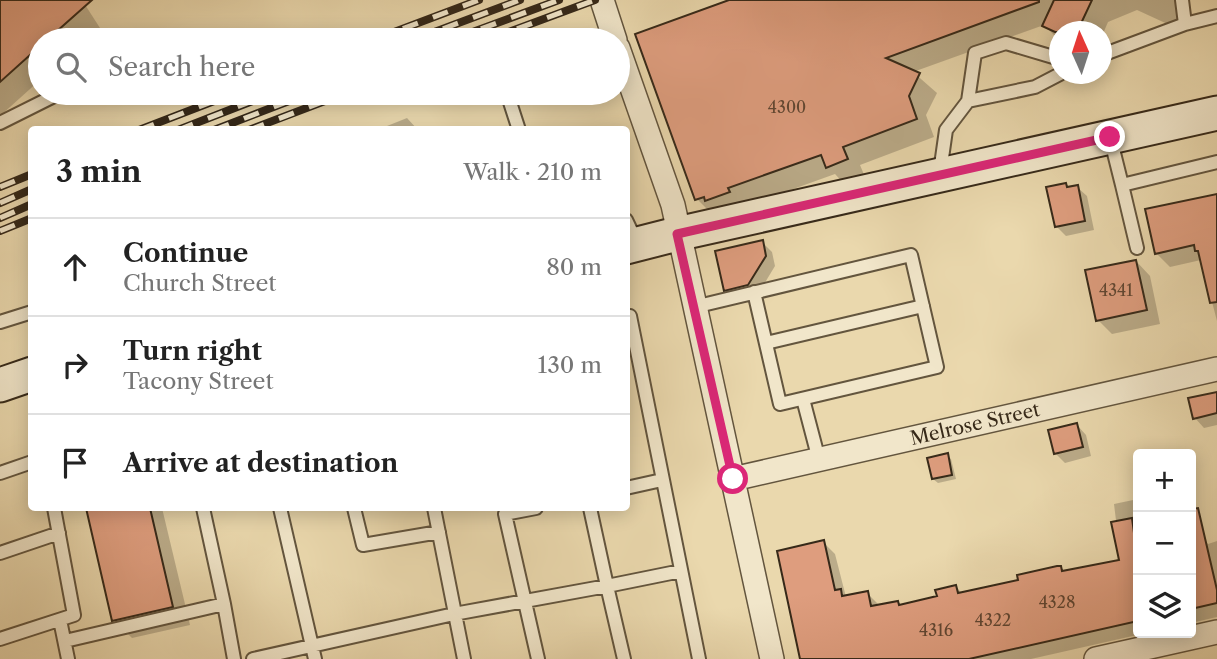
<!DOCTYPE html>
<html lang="en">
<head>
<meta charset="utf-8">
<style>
	:root { --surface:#fff; --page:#f6f6f6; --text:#222; --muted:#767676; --line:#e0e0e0 }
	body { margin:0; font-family:"Libre Caslon Text",serif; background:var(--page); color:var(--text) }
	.controls { position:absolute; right:21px; bottom:21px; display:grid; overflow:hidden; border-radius:7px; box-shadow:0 4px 18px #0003 }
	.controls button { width:63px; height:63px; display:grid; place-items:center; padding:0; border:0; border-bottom:2px solid var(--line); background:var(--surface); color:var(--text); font:35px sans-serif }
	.compass { position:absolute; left:1049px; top:21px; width:63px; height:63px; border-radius:50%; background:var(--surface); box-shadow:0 4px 18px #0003; rotate:357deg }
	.stop { position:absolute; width:21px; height:21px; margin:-16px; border:5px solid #db2777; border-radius:50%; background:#fff }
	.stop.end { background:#db2777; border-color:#fff; box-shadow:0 2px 7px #0008 }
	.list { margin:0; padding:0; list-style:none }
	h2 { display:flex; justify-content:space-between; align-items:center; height:91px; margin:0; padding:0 28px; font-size:30px }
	h2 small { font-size:23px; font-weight:400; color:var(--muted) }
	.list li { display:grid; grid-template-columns:46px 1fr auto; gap:21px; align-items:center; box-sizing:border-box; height:98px; padding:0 28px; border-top:2px solid var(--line) }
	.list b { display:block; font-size:26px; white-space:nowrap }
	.list p { margin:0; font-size:23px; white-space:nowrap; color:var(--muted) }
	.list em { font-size:23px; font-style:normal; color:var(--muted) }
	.icon { flex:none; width:38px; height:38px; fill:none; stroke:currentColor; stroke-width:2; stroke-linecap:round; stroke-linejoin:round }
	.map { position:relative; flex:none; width:1217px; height:659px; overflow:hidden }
	.search { position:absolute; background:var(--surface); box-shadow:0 4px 18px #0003; left:28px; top:28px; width:602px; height:77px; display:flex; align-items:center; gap:18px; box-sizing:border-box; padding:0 24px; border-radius:38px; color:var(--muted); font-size:26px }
	.panel { position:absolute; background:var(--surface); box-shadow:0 4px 18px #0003; left:28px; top:126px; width:602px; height:385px; border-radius:7px }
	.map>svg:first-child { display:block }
	.shadow { fill:#0003 }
	.building { fill:#de9d7e; stroke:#362919; stroke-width:2 }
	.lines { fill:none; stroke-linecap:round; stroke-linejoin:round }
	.service-casing { stroke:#63553e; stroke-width:16 }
	.minor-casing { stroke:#63553e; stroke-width:26 }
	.secondary-casing { stroke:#362919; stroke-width:37 }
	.service { stroke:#f1e6ca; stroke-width:12 }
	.minor { stroke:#f1e6ca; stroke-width:23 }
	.secondary { stroke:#f1e6ca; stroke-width:33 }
	.rail-casing { stroke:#362919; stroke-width:8 }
	.rail { stroke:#f1e6ca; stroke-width:5; stroke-dasharray:16; stroke-linecap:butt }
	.route { stroke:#db2777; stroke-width:9 }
	.labels { text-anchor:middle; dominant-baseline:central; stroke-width:5; stroke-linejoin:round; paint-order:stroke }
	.number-label { font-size:16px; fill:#604632 }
	.street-label { font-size:19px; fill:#362919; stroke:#f1e6ca }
</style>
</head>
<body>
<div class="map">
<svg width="1217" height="659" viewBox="0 0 1217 659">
	<rect width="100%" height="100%" fill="#ead8ad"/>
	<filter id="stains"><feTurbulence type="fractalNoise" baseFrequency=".00286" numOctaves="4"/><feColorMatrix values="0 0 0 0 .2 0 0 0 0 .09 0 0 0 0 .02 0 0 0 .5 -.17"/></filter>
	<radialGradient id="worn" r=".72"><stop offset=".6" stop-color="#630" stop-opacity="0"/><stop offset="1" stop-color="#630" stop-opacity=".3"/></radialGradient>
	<path class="shadow" d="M0,0H82L100,28L85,40H40V80L0,116Z
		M734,0H1187L1174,27L1137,10L1108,22L1102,36V32H1060V41L1044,25L913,72L937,93L926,115L934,137L860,165L865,177L845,185L835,174L715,217L697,199Z
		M407,118L418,130H377Z
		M1066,185L1069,189L1077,187L1087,196L1094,230L1066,236L1056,226Z
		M1217,195V321L1201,260L1170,267L1156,253Z
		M762,242L772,252L775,266L758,294L735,299L726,290Z
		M1136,261L1150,276L1160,324L1112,334L1098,320Z
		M1217,397V425L1204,428L1195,418Z
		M1077,425L1086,435L1091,456L1065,463L1055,453Z
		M947,455L951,459L956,479L938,483L933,479Z
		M1138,499V633H1146L1031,659H802L823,542L835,554L846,597L867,593L879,605L898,603L902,607L939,598L956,587L963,594L1020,582L1061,567L1065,572L1121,562L1114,504Z
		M87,508H162L190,625L132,638L114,620Z
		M1204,540L1208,544L1217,541V617L1191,623V544Z"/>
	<path class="building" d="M0,0H92L47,40H40V46L0,82Z
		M729,0H1039V2L886,58L920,73L909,96L917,119L843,147L848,159L826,168L821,155L728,188L730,192L705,201L704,197L695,200L635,34Z
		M1054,0H1092L1077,32H1055L1042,26Z
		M1066,183L1067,187L1078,185L1085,221L1055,227L1046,187Z
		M1217,194V302L1210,303L1198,251H1195L1194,245L1155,254L1145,209Z
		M763,240L766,256L748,285L724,291L715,251Z
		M1136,260L1147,310L1096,321L1085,270Z
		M1217,392V413L1193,419L1188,398Z
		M1077,423L1083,447L1054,454L1048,430Z
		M948,453L952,475L932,479L927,458Z
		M86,508H150L173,607L112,621Z
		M1198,508L1217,590V603L1191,609V509Z
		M1132,518L1136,548H1138V621L969,659H800L777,551L824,540L835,590L841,589L842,596L868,591L871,606L898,601L899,605L937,596L935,590L956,585L958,593L1018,580L1017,575L1057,566H1061L1062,571L1119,560L1111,522Z"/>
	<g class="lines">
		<g class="service-casing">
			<path id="service" d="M1185,24L1217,16
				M1102,55L1185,24L1182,0
				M507,93L519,130
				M968,101L1035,87L1060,74
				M0,123L60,93
				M1110,137L1122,185L1217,162
				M940,172L946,130L968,101L975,53L1006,43L1060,59
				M1122,185L1137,248
				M626,220L636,241
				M694,307L911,255L937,367L780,404L754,292
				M626,317L630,316L699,659
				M0,322L32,312
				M766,343L923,306
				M803,399L819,460
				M0,473L32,462
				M626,488L662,480
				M280,508L315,659
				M354,508L363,545L439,532
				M434,508L464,659
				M536,508L505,514L538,659
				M590,508L607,586L681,571
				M0,553L59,533
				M224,604L234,659
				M60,620L68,659
				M0,639L74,615L54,508
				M65,641L224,604L203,508
				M253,659L454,614L607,586L624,659"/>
		</g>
		<g class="minor-casing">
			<path id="minor" d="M602,0L615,40
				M618,48L673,205L772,659
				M733,479L1217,369
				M1096,659L1217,632"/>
		</g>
		<g class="secondary-casing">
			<path id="secondary" d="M626,247L677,234L1217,113
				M0,385L32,374"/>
		</g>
		<use href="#service" class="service"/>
		<use href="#minor" class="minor"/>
		<use href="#secondary" class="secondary"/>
		<g class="rail-casing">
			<path id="rail" d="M373,40L479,0
				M413,40L520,0
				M451,40L559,0
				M487,40L595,0
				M139,130L235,93
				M178,130L273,93
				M214,130L310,93
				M249,130L346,93
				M0,187L32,174
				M0,203L32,189
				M0,218L32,204
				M0,231L32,218"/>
		</g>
		<use href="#rail" class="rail"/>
	</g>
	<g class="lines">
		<path class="route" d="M733,479L677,234L1110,137"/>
	</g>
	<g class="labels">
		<g class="number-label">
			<text x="787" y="107">4300</text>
			<text x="1116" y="290">4341</text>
			<text x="1057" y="602">4328</text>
			<text x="993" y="620">4322</text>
			<text x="936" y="630">4316</text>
		</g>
		<g class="street-label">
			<text transform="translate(975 424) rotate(-13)">Melrose Street</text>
		</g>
	</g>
	<rect width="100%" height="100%" filter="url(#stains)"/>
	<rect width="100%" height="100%" fill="url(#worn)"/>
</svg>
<div class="controls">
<button>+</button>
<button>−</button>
<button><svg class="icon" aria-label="layers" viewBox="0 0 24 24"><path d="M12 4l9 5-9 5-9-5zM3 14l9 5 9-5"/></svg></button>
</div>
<svg class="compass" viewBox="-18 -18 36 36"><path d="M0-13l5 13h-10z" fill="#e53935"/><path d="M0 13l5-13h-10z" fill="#767676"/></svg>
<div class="stop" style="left:733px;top:479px"></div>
<div class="stop end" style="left:1110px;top:137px"></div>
<div class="search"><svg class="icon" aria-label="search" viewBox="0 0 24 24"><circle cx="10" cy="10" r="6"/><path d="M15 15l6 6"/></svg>Search here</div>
<section class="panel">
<h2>3 min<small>Walk · 210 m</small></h2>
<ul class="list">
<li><svg class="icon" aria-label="ahead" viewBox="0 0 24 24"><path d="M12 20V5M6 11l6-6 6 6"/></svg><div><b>Continue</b><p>Church Street</p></div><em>80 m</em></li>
<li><svg class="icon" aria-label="right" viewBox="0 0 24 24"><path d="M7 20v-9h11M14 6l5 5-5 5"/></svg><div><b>Turn right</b><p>Tacony Street</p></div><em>130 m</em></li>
<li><svg class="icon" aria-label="arrive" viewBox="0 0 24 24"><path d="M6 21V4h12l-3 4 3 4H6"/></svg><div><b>Arrive at destination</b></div></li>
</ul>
</section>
</div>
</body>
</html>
